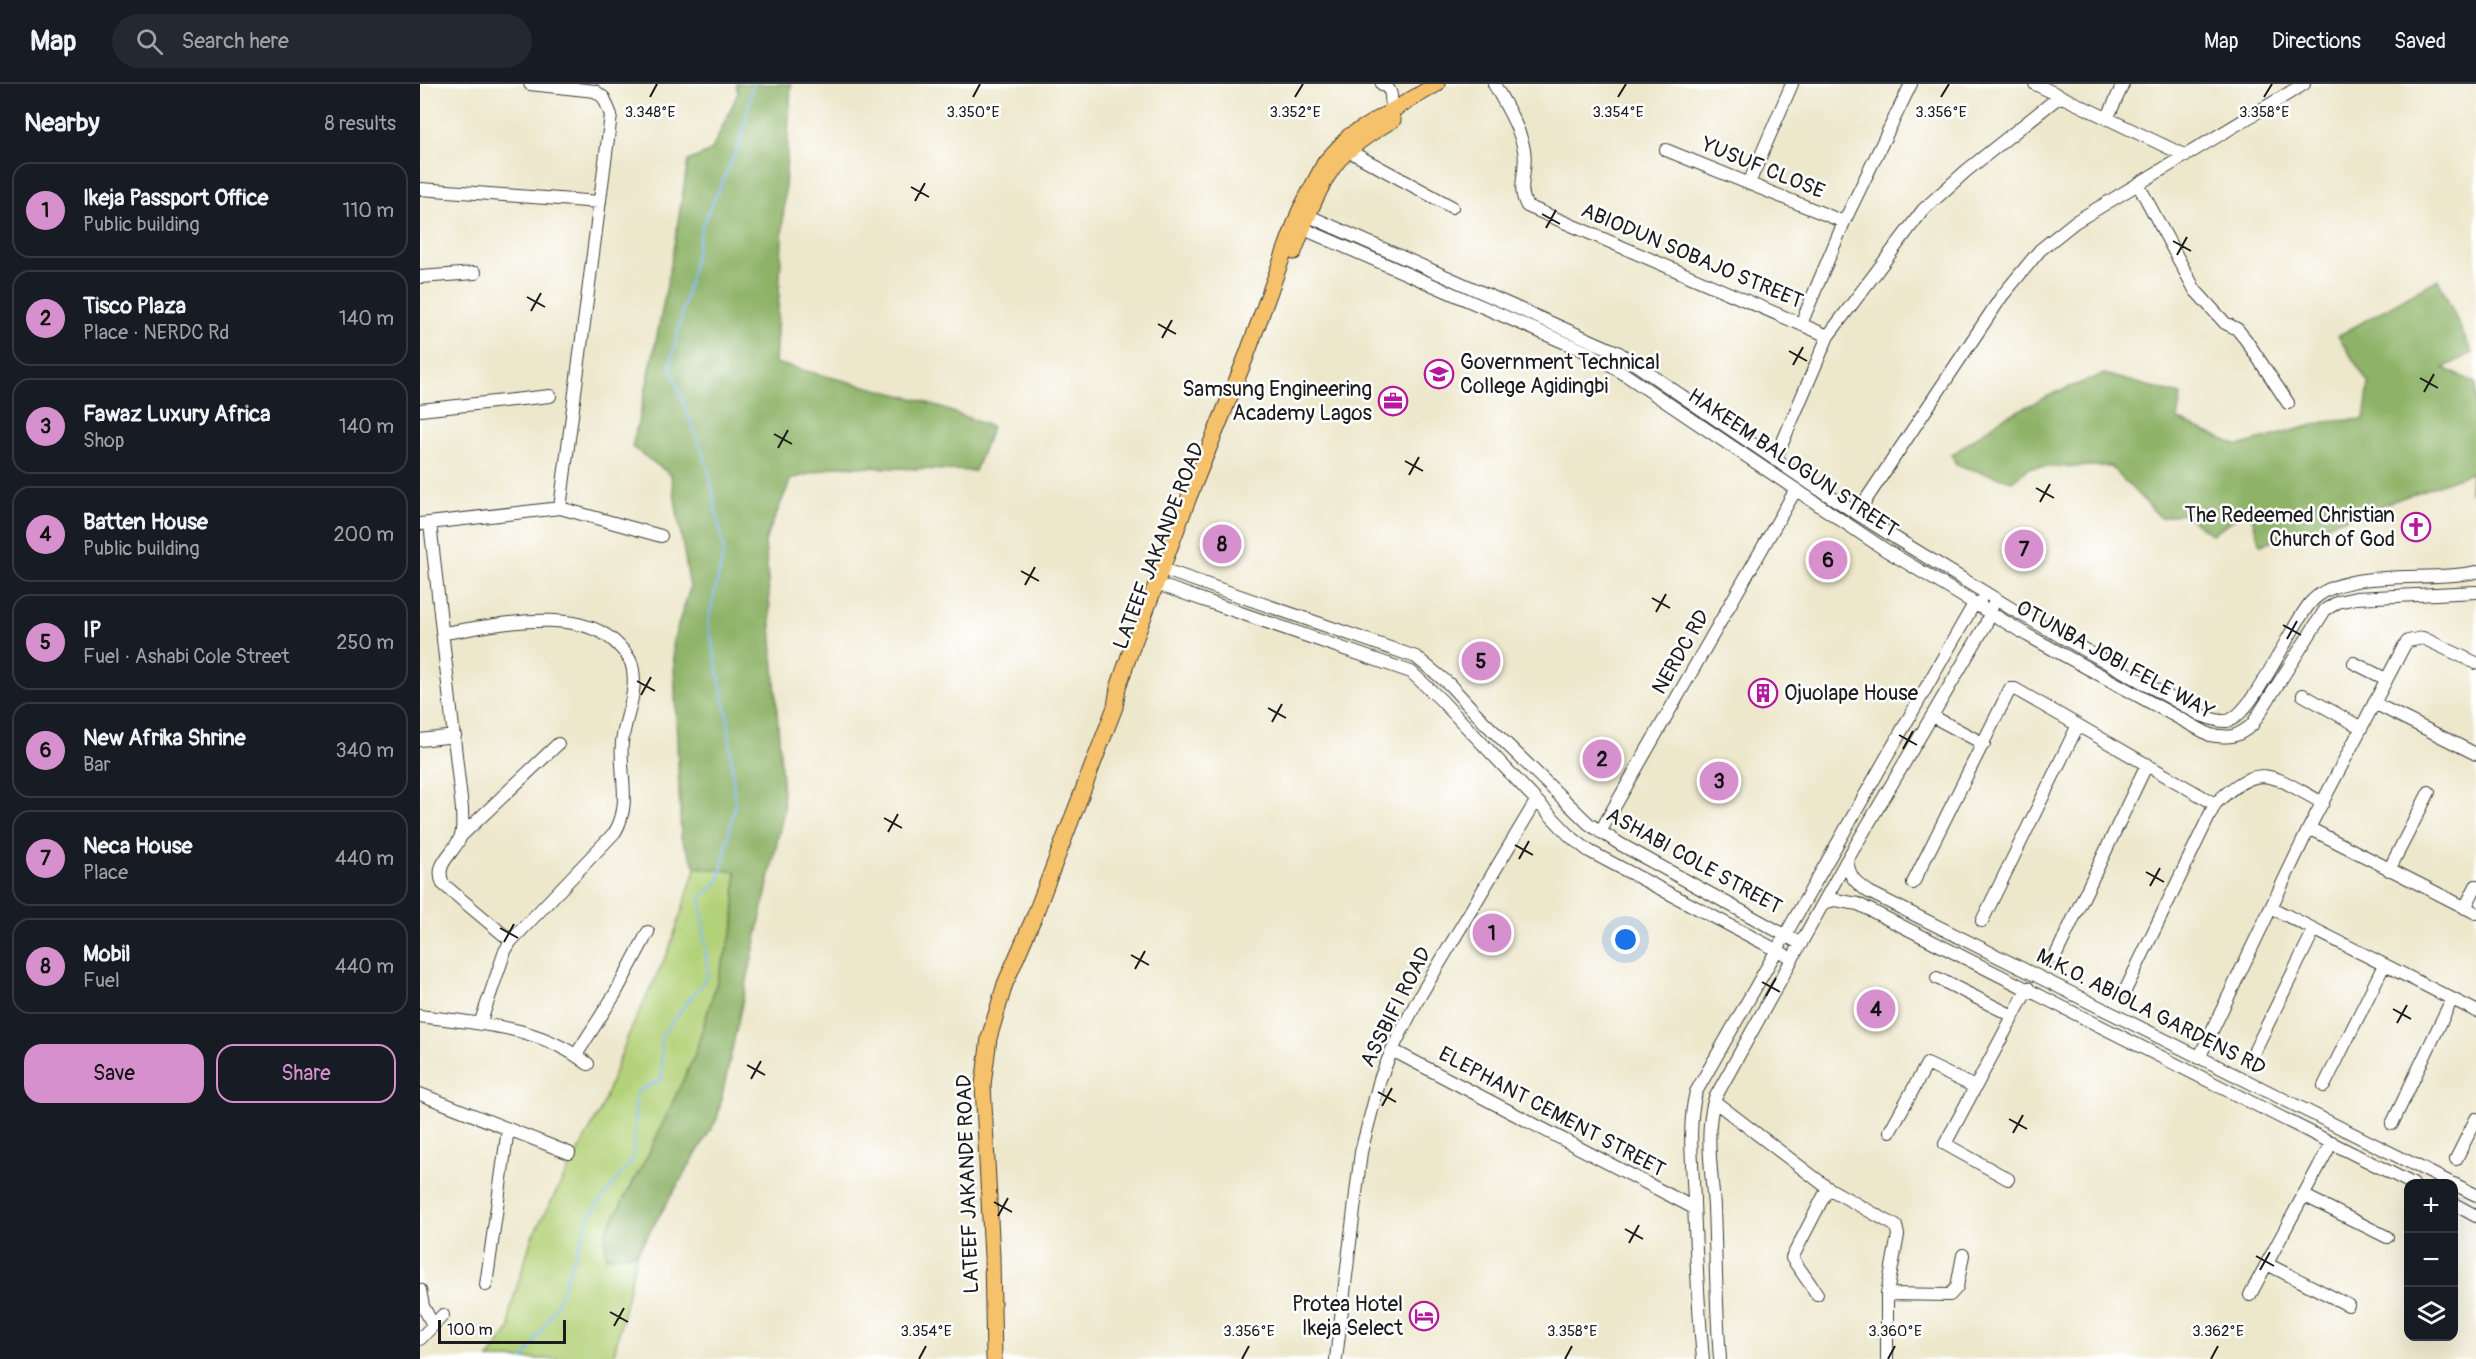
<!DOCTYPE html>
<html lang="en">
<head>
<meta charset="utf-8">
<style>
	:root { --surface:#171b24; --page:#242831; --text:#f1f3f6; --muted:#9ea1a6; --line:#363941; --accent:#d690ce }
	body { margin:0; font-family:Pangolin,sans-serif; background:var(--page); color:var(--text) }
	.controls { position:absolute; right:18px; bottom:18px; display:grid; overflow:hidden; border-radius:12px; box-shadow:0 6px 24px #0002 }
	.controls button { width:54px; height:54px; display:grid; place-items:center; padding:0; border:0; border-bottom:2px solid var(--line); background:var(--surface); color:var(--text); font:30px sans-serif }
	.scale { position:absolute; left:18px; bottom:15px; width:128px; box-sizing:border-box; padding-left:6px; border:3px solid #1c1c1c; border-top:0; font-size:16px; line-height:21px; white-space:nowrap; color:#1c1c1c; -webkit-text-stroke:4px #fff; paint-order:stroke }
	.you { position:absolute; left:1206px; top:856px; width:21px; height:21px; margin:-15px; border:4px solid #fff; border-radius:50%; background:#1a73e8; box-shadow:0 0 0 9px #1a73e833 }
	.badge { display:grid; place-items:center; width:39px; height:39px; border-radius:50%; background:var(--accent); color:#111; font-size:20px; font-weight:700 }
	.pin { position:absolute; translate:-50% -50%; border:3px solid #fff; box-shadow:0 2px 6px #0006 }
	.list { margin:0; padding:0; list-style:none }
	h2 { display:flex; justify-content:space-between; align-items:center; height:78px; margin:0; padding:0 24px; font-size:26px }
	h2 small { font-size:20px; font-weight:400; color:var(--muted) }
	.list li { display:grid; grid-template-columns:39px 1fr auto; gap:18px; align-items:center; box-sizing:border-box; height:96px; margin:0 12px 12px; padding:0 12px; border:2px solid var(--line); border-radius:18px }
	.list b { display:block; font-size:22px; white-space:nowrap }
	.list p { margin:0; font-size:20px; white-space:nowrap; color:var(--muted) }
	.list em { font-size:20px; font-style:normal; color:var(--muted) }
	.actions { display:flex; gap:12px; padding:18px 24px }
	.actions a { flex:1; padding:14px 0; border:2px solid var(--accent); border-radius:18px; text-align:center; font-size:21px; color:var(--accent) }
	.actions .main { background:var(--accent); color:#111 }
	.icon { flex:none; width:33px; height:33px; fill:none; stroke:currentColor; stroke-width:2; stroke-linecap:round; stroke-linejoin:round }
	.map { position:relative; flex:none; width:2056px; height:1275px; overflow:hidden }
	header { display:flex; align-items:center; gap:36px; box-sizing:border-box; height:84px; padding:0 30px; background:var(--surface); border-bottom:2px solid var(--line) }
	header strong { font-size:28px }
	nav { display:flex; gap:33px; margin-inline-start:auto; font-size:21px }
	.search { width:420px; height:54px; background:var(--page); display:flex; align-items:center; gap:15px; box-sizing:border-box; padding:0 21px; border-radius:33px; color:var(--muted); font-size:22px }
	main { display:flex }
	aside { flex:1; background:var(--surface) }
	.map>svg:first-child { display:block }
	.green { fill:#b3d178; stroke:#68764a; stroke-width:1.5 }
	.forest { fill:#8eb368; stroke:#556842; stroke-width:1.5 }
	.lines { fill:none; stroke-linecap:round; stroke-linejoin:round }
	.stream { stroke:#82baf2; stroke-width:2 }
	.minor-casing { stroke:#3b3a36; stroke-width:14 }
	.major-casing { stroke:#3b3a36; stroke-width:17 }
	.minor { stroke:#fff; stroke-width:12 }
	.major { stroke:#f5c16b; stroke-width:15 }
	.ticks { fill:none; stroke:#1c1c1c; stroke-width:2 }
	.labels { text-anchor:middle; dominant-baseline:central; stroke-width:5; stroke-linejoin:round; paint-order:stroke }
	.street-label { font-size:21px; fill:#1c1c1c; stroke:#fff }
	.poi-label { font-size:21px; fill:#1c1c1c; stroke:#fff; text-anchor:end }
	.ticks-label { font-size:15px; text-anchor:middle; fill:#1c1c1c; stroke:#fff; stroke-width:5; stroke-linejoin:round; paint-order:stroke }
</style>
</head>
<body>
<header>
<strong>Map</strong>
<div class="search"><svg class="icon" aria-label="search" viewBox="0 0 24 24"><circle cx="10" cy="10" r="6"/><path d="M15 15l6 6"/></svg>Search here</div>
<nav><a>Map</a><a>Directions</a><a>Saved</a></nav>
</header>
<main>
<aside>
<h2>Nearby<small>8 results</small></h2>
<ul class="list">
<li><span class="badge">1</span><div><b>Ikeja Passport Office</b><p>Public building</p></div><em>110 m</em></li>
<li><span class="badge">2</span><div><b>Tisco Plaza</b><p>Place · NERDC Rd</p></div><em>140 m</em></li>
<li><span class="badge">3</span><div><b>Fawaz Luxury Africa</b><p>Shop</p></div><em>140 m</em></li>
<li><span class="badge">4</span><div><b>Batten House</b><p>Public building</p></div><em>200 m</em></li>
<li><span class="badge">5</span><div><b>IP</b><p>Fuel · Ashabi Cole Street</p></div><em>250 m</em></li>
<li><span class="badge">6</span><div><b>New Afrika Shrine</b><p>Bar</p></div><em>340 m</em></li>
<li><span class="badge">7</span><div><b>Neca House</b><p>Place</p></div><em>440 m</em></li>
<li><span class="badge">8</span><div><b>Mobil</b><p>Fuel</p></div><em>440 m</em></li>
</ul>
<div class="actions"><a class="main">Save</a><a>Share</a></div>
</aside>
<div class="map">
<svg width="2056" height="1275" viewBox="0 0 2056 1275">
	<rect width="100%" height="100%" fill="#fff"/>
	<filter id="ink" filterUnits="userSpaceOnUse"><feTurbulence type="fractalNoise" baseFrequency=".0167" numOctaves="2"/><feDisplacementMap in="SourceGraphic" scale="12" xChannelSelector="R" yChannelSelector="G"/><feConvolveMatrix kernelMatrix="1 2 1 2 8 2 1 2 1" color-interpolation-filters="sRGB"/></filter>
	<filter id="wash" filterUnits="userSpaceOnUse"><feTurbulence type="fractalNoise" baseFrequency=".008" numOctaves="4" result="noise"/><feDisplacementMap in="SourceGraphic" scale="24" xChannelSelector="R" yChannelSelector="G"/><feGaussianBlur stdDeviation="1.35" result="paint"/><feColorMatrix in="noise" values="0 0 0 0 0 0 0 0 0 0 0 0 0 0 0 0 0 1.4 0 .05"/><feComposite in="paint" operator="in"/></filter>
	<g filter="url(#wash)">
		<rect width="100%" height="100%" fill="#ede7cb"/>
		<path class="green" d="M276,783L316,787L314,842L274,973L228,1071L185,1150L187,1173L217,1169L193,1275H68L90,1245V1226L112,1153L181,1025L208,952L249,866Z"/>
		<path class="forest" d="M316,0H371L355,279L500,316L572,343L555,387L417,382L371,395L345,457L364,726L297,1035L217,1169L186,1173L185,1150L228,1071L274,973L314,842L316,788L276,783L261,754L253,557L270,504L251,391L212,363C236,268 253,173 268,77L291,67L318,9Z
			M2018,195L2052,269L2023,284L2056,299V407L2050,408L2051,389L1898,444L1840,460L1829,424L1792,451L1762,429L1741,434L1690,382L1611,383L1592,397L1536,381L1532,371L1581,335L1637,308L1684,290L1761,311L1757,335L1818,362L1904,338L1944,335L1949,300L1918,252Z"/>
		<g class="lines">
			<path class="stream" d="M104,1275L136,1222L170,1131L213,1075L216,1008L242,995L241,952L288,892L281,814L299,797L315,721L308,635L288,539L304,467L288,384L250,282L282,142L321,57L333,0"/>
		</g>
	</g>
	<g filter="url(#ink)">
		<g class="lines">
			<g class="minor-casing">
				<path id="minor" d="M110,0L175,7L184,14L191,31L140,424
					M962,0C974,6 971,15 971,26
					M1074,0C1085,20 1100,44 1104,66C1108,86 1096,103 1107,122L1408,252
					M1615,0L1766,72
					M1687,35L1703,0
					M1246,66L1424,138
					M929,67L1032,123
					M1329,99L1372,0
					M1718,100L1775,206L1805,239L1817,245L1826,256L1868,319
					M0,105L180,118
					M882,129L1199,269L1397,404L1477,455L1592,525L1781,631C1789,634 1798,638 1807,637C1833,632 1871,540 1891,518C1924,482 2010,499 2056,488
					M877,142L1171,270L1191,281L1464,465L1607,551L1790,651C1810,654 1816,654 1832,641L1905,526L1918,518L1936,514L2056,508
					M0,193L55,189
					M1381,240L1424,138L1491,0
					M0,326L130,312
					M1355,376L1408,252L1503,126L1546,87L1640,12
					M1437,429L1582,212L1620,166L1655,138L1884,0
					M10,439L42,725C42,734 44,746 40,754C32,772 14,779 23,800L91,857
					M0,440L140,424L241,452
					M742,485L996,573L1029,600L1063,637L1169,740L1200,760L1381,860
					M737,500L991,588L1020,615L1151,753L1169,767L1364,870
					M24,549C74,542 161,519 200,563C206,569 212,577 213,586C217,611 205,634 202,658C199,690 212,720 195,748L91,857L85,867L60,940
					M1934,579L1966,595
					M1883,611L1940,643
					M1954,619L2056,670
					M1512,632L1564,660
					M0,656L35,652
					M1889,744L2056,829
					M1180,748L1375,407
					M41,752L138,660
					M1427,776C1429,793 1435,798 1449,808L2033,1100
					M1969,786L2009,708
					M1493,799L1590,605H1595L1795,720
					M1403,819L1415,816L1438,820L1993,1100
					M1852,824L2056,927
					M2045,824L2056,802
					M1562,837L1658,641
					M1635,873L1727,680
					M1517,894L1593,932
					M1705,907L1795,720C1841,675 1852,692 1903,719
					M0,932C60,940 118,941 168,980
					M972,966L1274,1124
					M156,971L195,910L228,848
					M1832,972L1894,846
					M1779,974L1889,744L1984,562L1988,557L2003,554L2056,579
					M1904,1002L1964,881
					M0,1010L149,1069
					M1294,1017L1408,1104L1476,1142L1478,1151L1467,1210V1275
					M1972,1040L2032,915
					M1470,1047L1507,980L1555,1003
					M2036,1075L2056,1035
					M1588,1095L1525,1060L1608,904
					M2034,1100L2056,1111
					M1883,1111L1967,1153
					M2034,1120L2056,1132
					M1847,1180L1928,1221
					M66,1201L88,1045
					M0,1206L3,1222L13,1241
					M1397,1210L1372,1174L1408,1104
					M1467,1210L1530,1211L1537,1203L1543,1171
					M1830,1211L1912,1058
					M0,1255L23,1231
					M916,1275L941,1068L960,995L972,966L997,917L1116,717
					M1283,1275C1278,1223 1276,1171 1274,1118C1273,1082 1267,1043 1276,1008L1523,574L1554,520L1560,518
					M1300,1275C1296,1224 1296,1174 1294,1123C1292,1088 1284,1048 1295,1014L1427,776L1565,542L1572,523"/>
			</g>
			<g class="major-casing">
				<path id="major" d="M874,168C885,139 898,102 918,77C933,60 954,47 973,36
					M574,1275L572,1173L563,1001L569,954L585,900L614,833L695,623L698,604L710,569L769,413L826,273L879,128L905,78L929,52L1017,0"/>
			</g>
			<use href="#minor" class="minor"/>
			<use href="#major" class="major"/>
		</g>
	</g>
	<path class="ticks" d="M230,13L237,0M553,13L560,0M875,13L883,0M1198,13L1206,0M1521,13L1529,0M1844,13L1852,0M491,103L509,113M495,117L505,99M1122,130L1140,140M1126,144L1136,126M1753,157L1771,167M1757,171L1767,153M107,213L125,223M111,227L121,209M738,240L756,250M742,254L752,236M1369,267L1387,277M1373,281L1383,263M2000,294L2018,304M2004,308L2014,290M354,350L372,360M358,364L368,346M985,377L1003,387M989,391L999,373M1616,404L1634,414M1620,418L1630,400M601,487L619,497M605,501L615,483M1232,514L1250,524M1236,528L1246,510M1863,541L1881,551M1867,555L1877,537M217,597L235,607M221,611L231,593M848,624L866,634M852,638L862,620M1479,651L1497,661M1483,665L1493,647M464,734L482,744M468,748L478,730M1095,761L1113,771M1099,775L1109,757M1726,788L1744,798M1730,802L1740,784M80,844L98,854M84,858L94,840M711,871L729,881M715,885L725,867M1342,898L1360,908M1346,912L1356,894M1973,925L1991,935M1977,939L1987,921M327,981L345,991M331,995L341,977M958,1008L976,1018M962,1022L972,1004M1589,1035L1607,1045M1593,1049L1603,1031M574,1118L592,1128M578,1132L588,1114M1205,1145L1223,1155M1209,1159L1219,1141M1836,1172L1854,1182M1840,1186L1850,1168M190,1228L208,1238M194,1242L204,1224M499,1275L506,1262M822,1275L829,1262M1145,1275L1152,1262M1468,1275L1475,1262M1791,1275L1798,1262"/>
	<defs>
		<g id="school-ring" transform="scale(1.5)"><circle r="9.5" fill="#fff" stroke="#b5179e" stroke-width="1.5"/><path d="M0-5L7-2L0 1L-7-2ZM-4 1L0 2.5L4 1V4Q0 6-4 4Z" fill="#b5179e"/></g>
		<g id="office-ring" transform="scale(1.5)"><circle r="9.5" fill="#fff" stroke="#b5179e" stroke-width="1.5"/><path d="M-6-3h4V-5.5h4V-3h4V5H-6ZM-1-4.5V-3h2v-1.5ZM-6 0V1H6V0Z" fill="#b5179e"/></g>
		<g id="church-ring" transform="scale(1.5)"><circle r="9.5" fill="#fff" stroke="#b5179e" stroke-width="1.5"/><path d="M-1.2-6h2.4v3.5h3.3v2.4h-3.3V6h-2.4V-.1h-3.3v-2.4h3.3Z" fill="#b5179e"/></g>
		<g id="building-ring" transform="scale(1.5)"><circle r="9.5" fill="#fff" stroke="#b5179e" stroke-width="1.5"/><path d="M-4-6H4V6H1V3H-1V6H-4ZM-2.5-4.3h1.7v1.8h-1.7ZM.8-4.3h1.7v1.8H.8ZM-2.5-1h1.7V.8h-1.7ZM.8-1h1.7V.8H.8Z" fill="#b5179e"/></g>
		<g id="hotel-ring" transform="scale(1.5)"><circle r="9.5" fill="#fff" stroke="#b5179e" stroke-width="1.5"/><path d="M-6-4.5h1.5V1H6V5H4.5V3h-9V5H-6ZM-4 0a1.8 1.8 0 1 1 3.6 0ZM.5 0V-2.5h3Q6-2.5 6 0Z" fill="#b5179e"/></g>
	</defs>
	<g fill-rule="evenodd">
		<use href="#school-ring" x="1019" y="290"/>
		<use href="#office-ring" x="973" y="317"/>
		<use href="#church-ring" x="1996" y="443"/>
		<use href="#building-ring" x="1343" y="609"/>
		<use href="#hotel-ring" x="1004" y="1232"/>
	</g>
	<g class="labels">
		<g class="street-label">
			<text transform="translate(1343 84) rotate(22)">YUSUF CLOSE</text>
			<text transform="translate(1272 172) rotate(23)">ABIODUN SOBAJO STREET</text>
			<text transform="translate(1373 379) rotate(34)">HAKEEM BALOGUN STREET</text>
			<text transform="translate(739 462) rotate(-69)">LATEEF JAKANDE ROAD</text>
			<text transform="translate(1261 568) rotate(-60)">NERDC RD</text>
			<text transform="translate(1695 576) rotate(29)">OTUNBA JOBI FELE WAY</text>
			<text transform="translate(1274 777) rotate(29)">ASHABI COLE STREET</text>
			<text transform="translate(976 923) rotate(-63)">ASSBIFI ROAD</text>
			<text transform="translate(1731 928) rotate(27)">M.K.O. ABIOLA GARDENS RD</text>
			<text transform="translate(1132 1028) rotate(28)">ELEPHANT CEMENT STREET</text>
			<text transform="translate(548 1100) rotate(-92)">LATEEF JAKANDE ROAD</text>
		</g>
		<g class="poi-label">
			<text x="1040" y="278" text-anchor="start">Government Technical<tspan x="1040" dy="24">College Agidingbi</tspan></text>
			<text x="952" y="305">Samsung Engineering<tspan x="952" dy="24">Academy Lagos</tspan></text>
			<text x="1975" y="431">The Redeemed Christian<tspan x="1975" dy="24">Church of God</tspan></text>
			<text x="1364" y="609" text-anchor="start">Ojuolape House</text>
			<text x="983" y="1220">Protea Hotel<tspan x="983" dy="24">Ikeja Select</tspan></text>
		</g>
	</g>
	<g class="ticks-label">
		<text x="230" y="33">3.348°E</text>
		<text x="553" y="33">3.350°E</text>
		<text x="875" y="33">3.352°E</text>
		<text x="1198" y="33">3.354°E</text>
		<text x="1521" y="33">3.356°E</text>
		<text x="1844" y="33">3.358°E</text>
		<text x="506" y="1252">3.354°E</text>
		<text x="829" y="1252">3.356°E</text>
		<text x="1152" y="1252">3.358°E</text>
		<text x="1475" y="1252">3.360°E</text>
		<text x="1798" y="1252">3.362°E</text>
	</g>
</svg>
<div class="controls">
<button>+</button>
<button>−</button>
<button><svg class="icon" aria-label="layers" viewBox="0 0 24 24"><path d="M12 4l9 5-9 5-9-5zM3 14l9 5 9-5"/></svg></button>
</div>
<div class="scale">100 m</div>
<div class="you"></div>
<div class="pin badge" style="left:1072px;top:849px">1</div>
<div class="pin badge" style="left:1182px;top:675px">2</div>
<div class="pin badge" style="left:1299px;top:697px">3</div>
<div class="pin badge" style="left:1456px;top:925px">4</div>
<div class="pin badge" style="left:1061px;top:577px">5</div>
<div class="pin badge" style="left:1408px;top:476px">6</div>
<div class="pin badge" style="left:1604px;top:465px">7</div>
<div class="pin badge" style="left:802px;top:460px">8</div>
</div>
</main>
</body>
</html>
